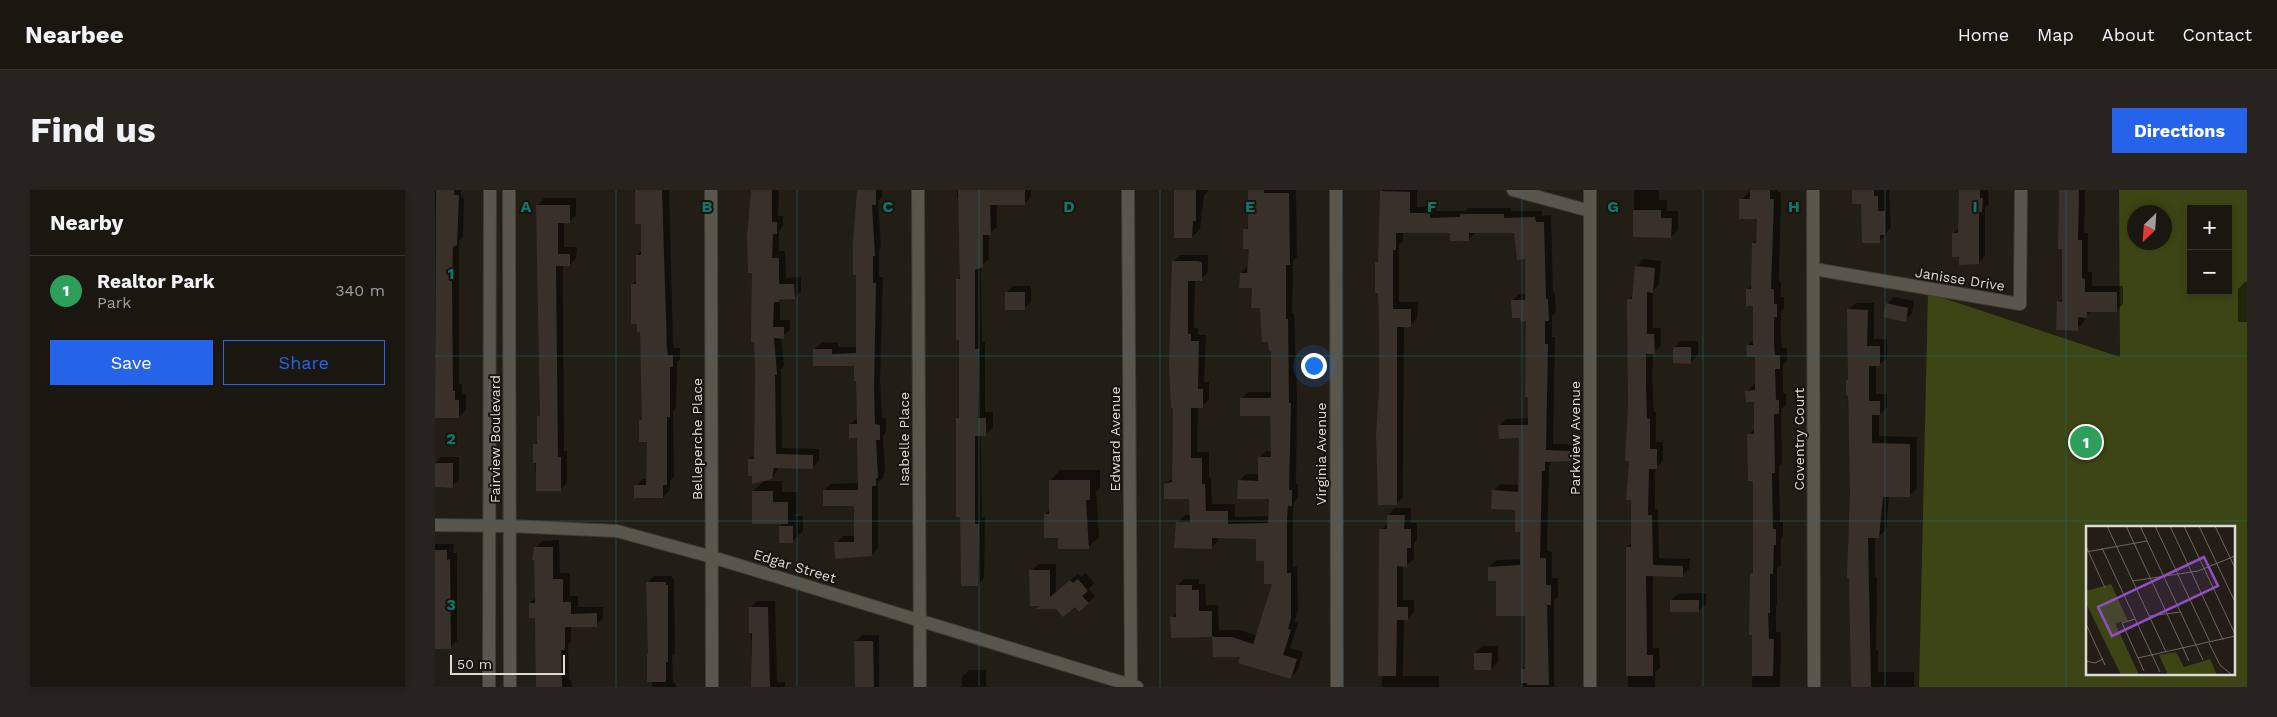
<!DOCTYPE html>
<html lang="en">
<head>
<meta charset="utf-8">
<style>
	:root { --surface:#1a1610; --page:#27231e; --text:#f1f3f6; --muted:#9f9f9f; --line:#383530; --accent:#2563eb }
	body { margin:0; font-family:"Work Sans",sans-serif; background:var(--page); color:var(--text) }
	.controls { position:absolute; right:15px; top:15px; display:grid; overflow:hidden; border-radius:0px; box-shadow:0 2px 8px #0003 }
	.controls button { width:45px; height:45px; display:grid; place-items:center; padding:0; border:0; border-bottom:1px solid var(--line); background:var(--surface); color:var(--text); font:25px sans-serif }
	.compass { position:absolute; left:1692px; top:15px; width:45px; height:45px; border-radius:50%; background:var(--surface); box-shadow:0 2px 8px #0003; rotate:205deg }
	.scale { position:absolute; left:15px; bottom:12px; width:115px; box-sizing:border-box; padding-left:5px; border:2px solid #dedbd5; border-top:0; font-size:14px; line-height:18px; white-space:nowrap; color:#dedbd5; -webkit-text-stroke:4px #19140c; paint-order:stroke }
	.you { position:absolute; left:878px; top:175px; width:18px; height:18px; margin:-12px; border:4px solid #fff; border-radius:50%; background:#1a73e8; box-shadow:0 0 0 8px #1a73e833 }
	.badge { display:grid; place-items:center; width:32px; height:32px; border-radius:50%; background:var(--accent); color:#fff; font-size:16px; font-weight:700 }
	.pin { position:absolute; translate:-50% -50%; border:2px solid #fff; box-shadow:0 1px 5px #0006 }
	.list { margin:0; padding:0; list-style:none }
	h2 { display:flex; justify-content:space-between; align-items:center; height:65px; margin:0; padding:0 20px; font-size:21px }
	h2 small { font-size:16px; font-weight:400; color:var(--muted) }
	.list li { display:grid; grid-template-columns:32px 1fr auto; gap:15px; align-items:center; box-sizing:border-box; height:70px; padding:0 20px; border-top:1px solid var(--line) }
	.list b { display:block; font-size:19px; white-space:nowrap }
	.list p { margin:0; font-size:16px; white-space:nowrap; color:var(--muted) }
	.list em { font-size:16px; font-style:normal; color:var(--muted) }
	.actions { display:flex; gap:10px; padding:15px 20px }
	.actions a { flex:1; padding:11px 0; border:1px solid var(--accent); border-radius:0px; text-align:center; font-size:18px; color:var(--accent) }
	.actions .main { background:var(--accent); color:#fff }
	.map { position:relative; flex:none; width:1812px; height:497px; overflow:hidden; border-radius:0px }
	header { display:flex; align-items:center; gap:30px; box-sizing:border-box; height:70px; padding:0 25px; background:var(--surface); border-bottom:1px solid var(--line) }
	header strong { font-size:24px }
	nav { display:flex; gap:28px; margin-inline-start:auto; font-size:18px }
	.intro { display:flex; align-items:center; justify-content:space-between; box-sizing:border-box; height:120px; padding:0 30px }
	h1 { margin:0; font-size:35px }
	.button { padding:12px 22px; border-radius:0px; background:var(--accent); color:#fff; font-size:18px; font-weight:700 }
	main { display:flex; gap:30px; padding:0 30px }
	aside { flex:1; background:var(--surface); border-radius:0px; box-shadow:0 2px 8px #0003 }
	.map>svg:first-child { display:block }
	.green { fill:#3d4514; fill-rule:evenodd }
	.shadow { fill:#0007 }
	.building { fill:#39302a }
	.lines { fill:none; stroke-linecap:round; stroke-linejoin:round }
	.minor-casing { stroke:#3e3b35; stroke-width:14 }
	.minor { stroke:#5b564c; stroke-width:12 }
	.grid { fill:none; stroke:#0f766e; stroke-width:1; stroke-opacity:0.55 }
	.labels { text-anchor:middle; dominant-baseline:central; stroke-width:4; stroke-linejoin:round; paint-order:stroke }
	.street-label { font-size:14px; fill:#dedbd5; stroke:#19140c }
	.inset-road { fill:none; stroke:#6d6962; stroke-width:1 }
	.view { fill:#8f4fc3; fill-opacity:0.15; stroke:#8f4fc3; stroke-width:2.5 }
	.inset-edge { fill:none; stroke:#dedbd5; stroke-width:2.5 }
	.grid-label { font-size:16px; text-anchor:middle; font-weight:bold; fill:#0f766e; stroke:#19140c; stroke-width:4; stroke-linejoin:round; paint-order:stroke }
</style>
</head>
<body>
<header>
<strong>Nearbee</strong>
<nav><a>Home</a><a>Map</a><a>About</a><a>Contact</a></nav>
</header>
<div class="intro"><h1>Find us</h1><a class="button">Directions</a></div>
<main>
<aside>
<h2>Nearby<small></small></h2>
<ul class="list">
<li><span class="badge" style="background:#2e9e5b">1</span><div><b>Realtor Park</b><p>Park</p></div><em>340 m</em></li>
</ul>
<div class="actions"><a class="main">Save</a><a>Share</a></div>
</aside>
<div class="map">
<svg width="1812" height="497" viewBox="0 0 1812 497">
	<rect width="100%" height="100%" fill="#221d15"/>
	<path class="green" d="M1684,0H1812V497H1484L1493,103L1685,167ZM1756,19H1793V101H1756ZM1700,22H1730V52H1700ZM1652,337H1798V483H1652Z"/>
	<path class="shadow" d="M0,0H26V8H29L28,47L24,51V194H27V204H31V220L24,227H0Z
		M199,0H234L238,152L239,158H245V169L242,172L241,218L238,221L239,287L235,291V300L228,307L201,296L208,289H213V251L205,231L209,227L206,140L197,95L202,89V65L207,60V32L201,2H199Z
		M317,0H344L343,26H348V36L344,40V61H350L351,88L366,87V101L359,108L345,110V130H355V140L346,147L349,176L346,179L347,258L384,259V271L377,278L344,277L337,288L314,269L321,263Z
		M423,0H447V7L443,11L446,58L444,60V87H448L445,190L447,227L451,229V242L448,246L450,280L448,288L443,292V358L436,365L401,368V353L408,346H420V315L389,300L396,294L424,293L423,247L415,234L423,227V190L420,175L380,159L387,152L403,153V157H422V84H420V24L423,21Z
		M522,0H596V7L589,14H562V37L554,44V69L546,76L547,152H550V222H558V238L551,244H546L547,327H550L549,388L543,395L522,228L525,226L526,148L522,90L527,85L525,8H522Z
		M740,0H774L769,5L765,39L757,47Z
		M814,0H861L862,67L858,71L857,123H859L862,207L861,294H863V308L859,312L858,321V377L862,376L863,420L859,432L863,433L855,458L868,462L863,480L856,488L807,466H779V446H737V428L742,423V396L749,389H764V394H770L771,415H783L784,440H805L822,446L839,393L822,348L783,347V351L776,358L743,332L750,325H756L755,307L730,294L739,287L738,72L745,65H773V82L766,89L760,90L759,138H763V145H771L769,192H774V209L767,216H763L762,262H774V288H776L777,314H800V327L835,326V308L804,291L811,284H824V268L831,261H837V224L806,209L813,202H837V159L827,117L818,97L806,83L814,75L815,57L810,40L814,36Z
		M948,0H982V17H1001V21H1030L1033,18H1076V21H1107V26L1116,25L1118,103L1120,102L1121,122L1117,126V147H1120L1118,254H1142V263L1135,270H1117L1114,276L1112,361L1117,362V388H1123V407L1119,410V497H1087V479L1091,475V425L1062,390L1054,377L1062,370L1087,369V341L1081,319L1058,301L1065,294L1085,295V247L1064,236L1071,229L1094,228L1093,130L1077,111L1084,104H1091V68L1080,42H1041L1034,49L1016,41H968V51L964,55V112H983L982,128L975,136H969L968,307L961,314L941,73L944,69L946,2Z
		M1199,0H1224V10H1232V21H1243V40L1236,47L1199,46Z
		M1316,0H1342V2H1346L1344,92H1346V107H1349V118L1346,122V146L1347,158H1352V170L1348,175V203H1351V215L1346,219L1347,274L1344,276L1345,332H1348V346L1346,349V375L1342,378V415L1341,416V442H1346L1345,497H1317L1319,444L1316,384L1319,381V290L1314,245L1320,238V211L1312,201L1321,193V165L1313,155L1320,148L1319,114L1312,100L1318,94V53L1323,49V28L1306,10Z
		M1418,0H1454L1456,37L1444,52L1427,13Z
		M1524,0H1553L1554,14L1550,18V66L1543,73L1525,66L1518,44L1525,37Z
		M1625,0H1650L1649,43H1653V82H1657V96H1688V114L1681,121H1657L1649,126V132L1642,139L1623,112L1628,108V58Z
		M109,8H141V25L134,32H129V57H142L141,68L135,75H128L129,261H132V293L125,300H102L99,255L104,250V226L106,224L103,15Z
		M1208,69L1226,71L1224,95L1218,101V138H1226V156L1218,163L1217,188L1219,222H1221V252H1228V271L1220,278V319H1223L1224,368L1255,369L1254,379L1247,386L1218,385V458H1224L1225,478L1220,482V497H1193L1192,357L1197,352L1193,110L1199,104L1202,76Z
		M1810,92H1812V132H1803V99Z
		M578,96H596V112L589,118L571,103Z
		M1459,107L1479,111L1477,123L1470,130L1452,114Z
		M1421,113H1439V149H1452V168L1444,175H1441V204H1452V217L1444,225V246L1482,247V299L1474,306H1454L1451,340L1443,347H1440V387H1442L1441,460H1443V482H1479V497H1417L1416,302L1412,190L1414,188L1413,120Z
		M1246,151H1263V165L1256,172L1239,158Z
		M6,267H24V289L17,296H0V273Z
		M625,280H665V298L661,302L664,347L653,357L624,346L610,324L615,319V291Z
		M329,291H347V302H363V322L359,326H368V341L358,351L345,336L349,332L318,301Z
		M960,318H976V333H982V350L979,353V369L972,375H968V410H979V422L972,429H969L968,486H1004V497H947L946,340L953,333V325Z
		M124,350L125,383H135V406H143V417H168V428L161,435L136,436V451L133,455L134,490H136L137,497H101V427L95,413L101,407L100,358L107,351Z
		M0,354H19L18,363H22V451L15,458L0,457Z
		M603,374H621V402L643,384L646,387L651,383L659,393L654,399L660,406L653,413L640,416L621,418L607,415L596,381Z
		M219,386H237V389H239L240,464L237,466L238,492L241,494V497H217L212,393Z
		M1271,403V414L1264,421L1236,410L1243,404Z
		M322,411H340L342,492H350V497H317L315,418Z
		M427,445H444V497H421L420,452Z
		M1047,456H1063V472L1056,479L1040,463Z
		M534,480H551V497H527V487Z"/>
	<path class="building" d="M1,0H19V5H24L22,55L18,57L17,91L18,201H20V210H24V228H0Z
		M200,0H227L232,159L233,165H238V177H235V227H232V295H228V308H199V295H211L212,252H204V230H207L205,142H202V134H196V94H201V65H206V34H200Z
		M316,0H337V32H342V44H338L337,68H344V94H359L360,109L344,110L345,112H339L338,137H349V149L339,148L342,185H340L341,264L378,265V279L339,278L337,289L317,294V286H313V269H319L320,187L319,152H316L317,83H313L312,47Z
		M422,0H441V15H437L440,66H438V93H441L439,198L440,234L445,235V250H441L443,288H441V296H437V366L400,369L399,352H419V316H388V300H423L422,248H414V234H422L421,191H419V176H378V159H397V164L421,163V85H418V53Z
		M523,0H590V15H555L556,45H548V77L540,80V159H544L543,228H551V246H540V334H544L543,396H526L525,327H521V228H524V150H521V89H525Z
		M739,0H761V31H758L757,48H739Z
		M813,0H829V3H854L855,75H851V129H853L854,213H856L854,300H857V316H853L852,329V383H856V428L853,439L856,440L848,465L862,469L856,489L803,473L805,467H778L777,447L736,448L735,427H741V395H757V400H764V421H777V447H797L818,454L837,394H829V371H821V349L777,348V359L739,358L741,332H755L754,309H729V294L737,292L738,218H736L734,175L737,71H762L767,72V91H753V144H756V151H764L763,199H768V218H756V268H767V294H770L771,321H793V334L833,333L834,309H802L803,290L823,291V267H836L835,226H805V208H836V161H834L833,152H827L825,118H816L817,98H804L805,83H812L814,59H808V39H813Z
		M1315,0H1335V9H1339L1336,99H1339V114H1342V127H1339V154L1340,165H1345V179H1340L1341,210H1344V224H1339L1340,283H1337L1338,339H1341V355H1339L1338,384H1335V423H1333L1334,449H1339L1338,486H1317V445H1314L1315,384L1318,383V291H1313L1312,244H1319V212H1311L1310,201L1320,200V167H1312L1311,155H1318V116H1311V99H1316L1317,53H1321L1322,29H1304V9H1315Z
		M1417,0H1439V6H1443V21H1450V45H1445V53H1427L1426,14H1417Z
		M1524,0H1545V8H1548L1547,22H1544V74L1524,75V67H1517V43H1523Z
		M1624,0H1644L1643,50H1647V88L1650,89V102H1682V122H1652V128L1643,127V141L1621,140L1622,111L1627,112V59H1623Z
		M945,1L975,2V23H995V28L1025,27V24H1069V28L1100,27L1101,32H1109L1111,109H1113L1114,131H1110V154H1113L1111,260L1135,261L1136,271L1110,272V281H1107L1105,368H1111V395H1116V415H1112L1114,495H1092V493H1086V479H1090V426H1061V391H1053V377L1085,375V342H1080V320L1056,319L1057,300L1083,302L1084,248L1064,249L1063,235H1093V207H1090L1091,131L1086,132L1085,128H1077L1076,110H1090V69L1082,70L1079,43H1034V51H1015V43H961V60H958V119H976V137H962V315H943L941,244L944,200V137L943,103H940V72H943Z
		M101,15H135V33H123V64H135V76H121L123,267H126V301H101V273H98V254H102V226H105Z
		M1198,20H1226V28H1237L1236,48L1198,47Z
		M1200,76L1220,78L1218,103L1212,102V144H1219L1220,164H1211V196L1212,228L1215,229V259H1222V279H1214L1213,325H1217L1218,375L1248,376V387L1211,386L1212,465H1218V486H1191V357H1196V310H1191L1194,271H1190L1193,216L1192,109H1197Z
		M570,102H590V120H570Z
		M1451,113L1473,118L1471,132L1448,127Z
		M1412,119L1433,120L1432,156H1445V176H1434V211H1445V225H1437V253L1475,254V307H1448L1444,348H1433L1436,497H1416L1414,388H1412L1415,301L1413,206L1411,205V190H1413Z
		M1238,157H1256V174L1238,173Z
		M0,273H18V298L0,297Z
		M614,290H655V310H651L654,359H623V348H609V324H614Z
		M317,301H338V312H353V334H317Z
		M952,325H970L969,339H976V358H972V377L962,376V417H973V430H962L961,486H943L944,339H952Z
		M344,336H358V353H344Z
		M99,357H118V389H128V412H136V424L162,423V437H130V460H126L127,497H101L100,428H94V413H100L99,370H97Z
		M0,360H12V370L15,369L16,459H0Z
		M594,380H615V407L635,390L638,393L643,389L653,401L647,406L654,413L644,422L640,417L628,427L621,419H601L605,416H595Z
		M211,392H231V395H233V472H231V492H212V464H213Z
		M1235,410H1264V422H1235Z
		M314,417H333L335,497H316L317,443H314Z
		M419,451H438L439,497H420Z
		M1039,463H1057L1056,480H1039Z"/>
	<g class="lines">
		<g class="minor-casing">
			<path id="minor" d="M74,0L75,497
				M276,0L277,497
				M483,0L485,497
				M693,0L696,497
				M901,0L902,497
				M1078,0L1155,21
				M1378,0L1379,497
				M1379,79L1585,114L1586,0
				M0,335L75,336L182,341L277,367L702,497
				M54,497L55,0
				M1155,497V0"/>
		</g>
		<use href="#minor" class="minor"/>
	</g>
	<path class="grid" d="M181,0V497M362,0V497M544,0V497M725,0V497M906,0V497M1087,0V497M1268,0V497M1450,0V497M1631,0V497M0,166H1812M0,331H1812"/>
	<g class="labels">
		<g class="street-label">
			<text transform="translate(1525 89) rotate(9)">Janisse Drive</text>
			<text transform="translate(1140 248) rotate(-90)">Parkview Avenue</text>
			<text transform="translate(60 249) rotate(-90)">Fairview Boulevard</text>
			<text transform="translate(262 249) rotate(-90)">Belleperche Place</text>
			<text transform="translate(469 249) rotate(-90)">Isabelle Place</text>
			<text transform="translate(680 249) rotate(-90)">Edward Avenue</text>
			<text transform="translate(1364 249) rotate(-90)">Coventry Court</text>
			<text transform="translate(886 264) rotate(-90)">Virginia Avenue</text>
			<text transform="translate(360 376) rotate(17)">Edgar Street</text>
		</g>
	</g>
	<g transform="translate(1651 336)">
		<rect width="149" height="149" fill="#221d15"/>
		<path d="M25,58L42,95L29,97L53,149H35L0,77V65ZM90,126L98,141L124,133L131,149H82L73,129Z" fill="#3d4514"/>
		<path class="inset-road" d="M21,0L80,126M40,0L103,135M54,0L117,134M69,0L124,116M84,0L137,114M98,0L149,108M113,0L149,76M129,0L149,42M0,20L19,62M16,22L74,146M0,26L61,15M47,55L112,45L149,30M64,90L94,86M49,93L36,97L58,145M0,98L19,139M123,117L134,139L146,149M52,132L149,110M0,135L9,137L17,133"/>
		<path class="view" d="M118,31L132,60L26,110L12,81Z"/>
		<rect width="149" height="149" class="inset-edge"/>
	</g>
	<g class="grid-label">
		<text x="91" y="22">A</text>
		<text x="272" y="22">B</text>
		<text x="453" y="22">C</text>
		<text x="634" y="22">D</text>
		<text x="815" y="22">E</text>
		<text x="997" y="22">F</text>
		<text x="1178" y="22">G</text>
		<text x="1359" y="22">H</text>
		<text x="1540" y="22">I</text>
		<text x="16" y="89">1</text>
		<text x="16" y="254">2</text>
		<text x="16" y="420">3</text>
	</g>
</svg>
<div class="controls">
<button>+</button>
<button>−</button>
</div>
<svg class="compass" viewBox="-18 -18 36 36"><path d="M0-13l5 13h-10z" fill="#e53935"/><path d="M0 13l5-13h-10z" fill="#9f9f9f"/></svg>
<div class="scale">50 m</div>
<div class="you"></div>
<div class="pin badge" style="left:1651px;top:252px;background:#2e9e5b">1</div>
</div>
</main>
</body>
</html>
